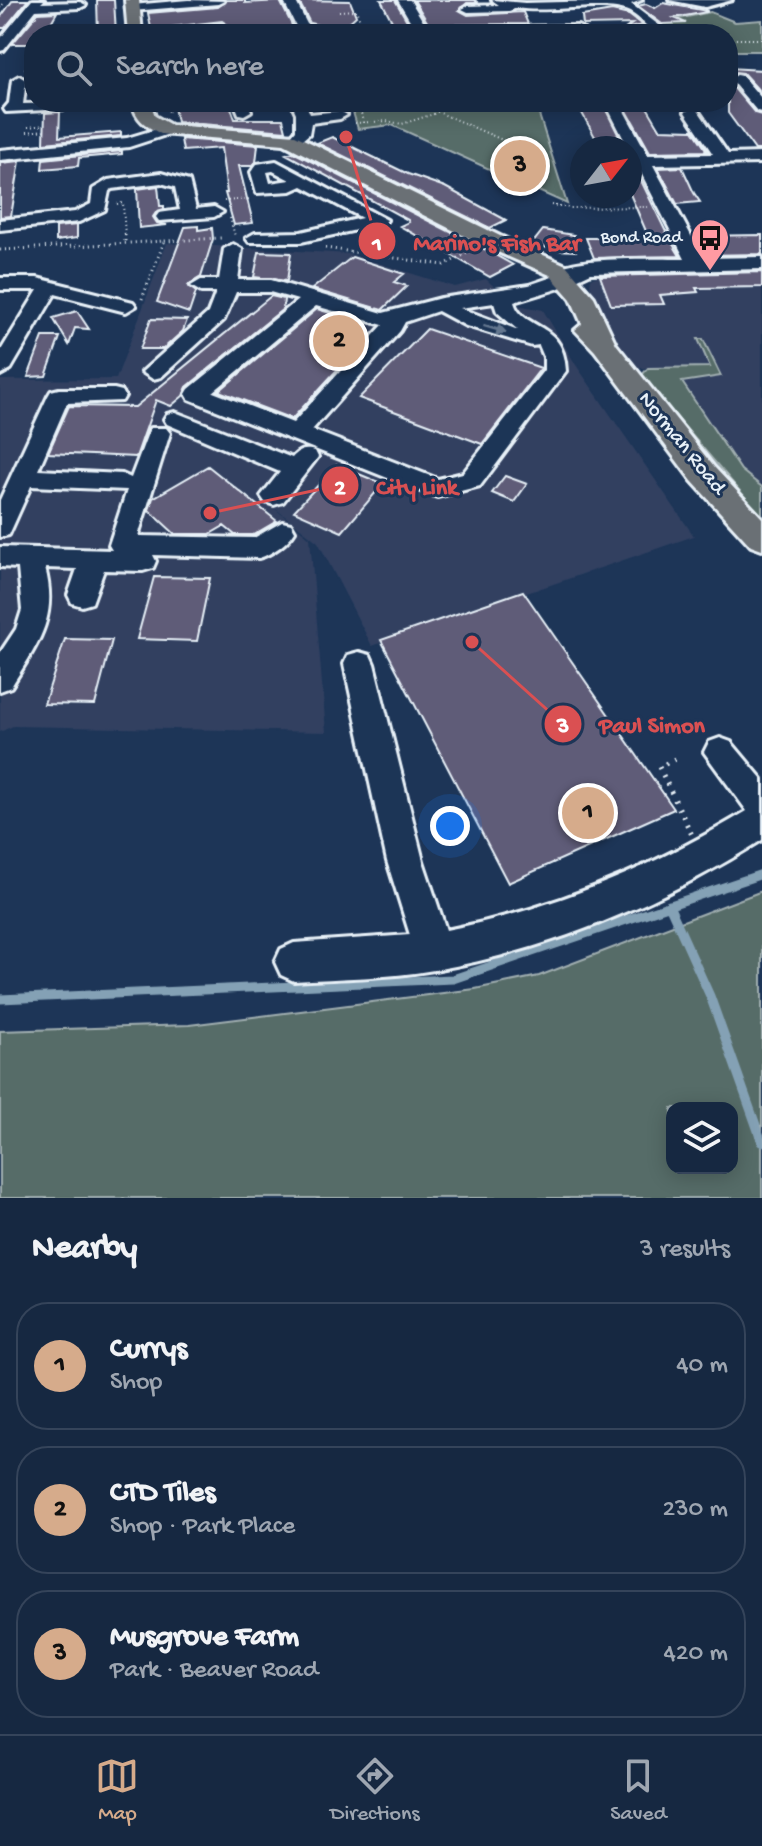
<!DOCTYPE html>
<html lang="en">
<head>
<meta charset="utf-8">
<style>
	:root { --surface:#162841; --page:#1f3048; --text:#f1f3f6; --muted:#9ea6b1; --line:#35445a; --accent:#d6ab8b }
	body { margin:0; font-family:"Gochi Hand",sans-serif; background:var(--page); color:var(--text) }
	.controls { position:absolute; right:24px; bottom:24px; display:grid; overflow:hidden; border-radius:16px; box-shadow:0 4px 20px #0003 }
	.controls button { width:72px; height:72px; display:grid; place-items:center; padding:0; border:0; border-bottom:2px solid var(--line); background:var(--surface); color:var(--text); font:40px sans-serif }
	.compass { position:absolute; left:570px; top:136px; width:72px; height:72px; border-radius:50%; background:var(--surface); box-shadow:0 4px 20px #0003; rotate:59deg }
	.you { position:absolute; left:450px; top:826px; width:28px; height:28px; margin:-20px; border:6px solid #fff; border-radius:50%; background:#1a73e8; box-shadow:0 0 0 12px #1a73e833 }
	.badge { display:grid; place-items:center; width:52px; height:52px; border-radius:50%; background:var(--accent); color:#111; font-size:26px; font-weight:700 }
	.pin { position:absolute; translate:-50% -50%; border:4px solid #fff; box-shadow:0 2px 8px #0006 }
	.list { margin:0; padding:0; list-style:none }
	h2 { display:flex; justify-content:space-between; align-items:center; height:104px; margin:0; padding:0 32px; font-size:34px }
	h2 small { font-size:26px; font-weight:400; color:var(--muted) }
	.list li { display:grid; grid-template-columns:52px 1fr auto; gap:24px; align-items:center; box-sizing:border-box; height:128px; margin:0 16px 16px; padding:0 16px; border:2px solid var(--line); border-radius:32px }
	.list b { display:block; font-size:30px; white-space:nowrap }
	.list p { margin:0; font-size:26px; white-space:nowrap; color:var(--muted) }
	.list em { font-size:26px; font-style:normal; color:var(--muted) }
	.icon { flex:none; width:44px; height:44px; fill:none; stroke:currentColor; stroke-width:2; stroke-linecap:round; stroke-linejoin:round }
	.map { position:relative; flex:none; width:762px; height:1198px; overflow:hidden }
	.search { position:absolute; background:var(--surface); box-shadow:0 4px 20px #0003; left:24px; right:24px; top:24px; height:88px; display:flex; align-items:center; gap:20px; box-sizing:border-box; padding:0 28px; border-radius:32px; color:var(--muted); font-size:30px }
	.sheet { height:536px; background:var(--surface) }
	nav { display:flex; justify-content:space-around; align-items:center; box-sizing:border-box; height:112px; border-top:2px solid var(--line); background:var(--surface); font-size:22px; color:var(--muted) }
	nav a { display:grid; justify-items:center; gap:4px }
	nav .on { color:var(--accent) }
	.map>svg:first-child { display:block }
	.built { fill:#314061 }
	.green { fill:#576c68; stroke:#a0aeb0; stroke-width:2; fill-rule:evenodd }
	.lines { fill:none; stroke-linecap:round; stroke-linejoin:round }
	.stream { stroke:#84a1b5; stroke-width:9 }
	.building { fill:#5f5b78; stroke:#e8f1f8; stroke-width:2 }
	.minor-casing { stroke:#e8f1f8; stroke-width:6 }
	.major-casing { stroke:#e8f1f8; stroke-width:6 }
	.path-far2 { stroke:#e8f1f8; stroke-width:2; stroke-dasharray:1 3; stroke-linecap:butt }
	.path-far1 { stroke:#e8f1f8; stroke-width:3; stroke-dasharray:1 4; stroke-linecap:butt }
	.path { stroke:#e8f1f8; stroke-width:5; stroke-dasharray:2 7; stroke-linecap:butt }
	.minor { fill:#1d3557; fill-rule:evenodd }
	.major { fill:#6b6f75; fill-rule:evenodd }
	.oneway { fill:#64778f }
	.labels { text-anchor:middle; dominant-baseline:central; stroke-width:6; stroke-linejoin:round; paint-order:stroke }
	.far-poi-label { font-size:18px; fill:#e8f1f8; stroke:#1d3557; text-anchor:end }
	.street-label { font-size:22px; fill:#e8f1f8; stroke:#1d3557 }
	.leader { fill:none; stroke:#da5052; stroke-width:3 }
	.callout-dot { fill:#da5052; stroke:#1d3557; stroke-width:3 }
	.mark-label { font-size:24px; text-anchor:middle; font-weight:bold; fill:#fff }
	.callout-label { font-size:24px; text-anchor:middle; font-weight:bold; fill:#da5052; stroke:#1d3557; stroke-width:6; stroke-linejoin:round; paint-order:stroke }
</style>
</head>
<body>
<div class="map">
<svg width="762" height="1198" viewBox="0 0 762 1198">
	<rect width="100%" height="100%" fill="#1d3557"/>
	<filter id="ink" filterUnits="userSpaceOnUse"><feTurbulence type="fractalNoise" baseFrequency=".0125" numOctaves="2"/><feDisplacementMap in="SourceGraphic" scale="16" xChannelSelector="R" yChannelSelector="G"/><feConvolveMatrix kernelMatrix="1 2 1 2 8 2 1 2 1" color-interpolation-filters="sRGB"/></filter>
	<g filter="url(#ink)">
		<path class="built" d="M167,243L349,254L455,287L486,279L512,304L543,310L576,365L694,536L372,646L318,542L267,502L310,538L326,732L13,726L0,732V380L116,379Z
			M758,272L762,278V509L671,371L634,367L609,331L590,287L591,278L608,273Z"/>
		<path class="green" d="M710,12L735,22L762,20V51H728V34H645L641,27Z
			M350,102H535L567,204L392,125L358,129Z
			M698,339H703L721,376L682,382L741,470L762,487V517L641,376L648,368L710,367Z
			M762,891V1198H0V1031L189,1025L475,989L539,976ZM672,1108H732V1168H672Z"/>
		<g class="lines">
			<path class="stream" d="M669,905L710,996L762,1142
				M0,999L453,979L762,874"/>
		</g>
		<path class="building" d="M13,0H28L5,28H0V18Z
			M97,0H114L116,34H98Z
			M227,0H245V3L280,1L292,25L287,31L288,34H226L231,27L222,21L171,27L162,34H154L151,28L148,13L218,7Z
			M298,0L350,1L356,16L336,34H319L318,25L310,23Z
			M381,0H395L410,26L395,27Z
			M414,0H475L478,3H467L459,10L468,15L523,12L528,24L429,25Z
			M663,3L707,11V12L674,18L686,23L662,24L638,6L646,4L655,8Z
			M612,11L629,15L642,25L625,29L632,24L583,25L582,16Z
			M57,12L45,33H34V44H12L38,13Z
			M728,68L762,70V94L743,73L736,72L728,77Z
			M728,81L755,113L762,115V150H755L728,113Z
			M173,102H229L235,119H283L286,131L177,122Z
			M576,102H602L625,148H601Z
			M622,102H644L660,129L693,130L707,151L650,152Z
			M60,112L59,137L121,132V136L44,143L45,113Z
			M332,137L408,174L445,187L506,220L490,228L317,143Z
			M181,139L258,145L256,162L252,166H239L253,223L234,225L225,193H227L221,148L183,151Z
			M122,151V154L79,158L78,166L42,169L43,159Z
			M293,152L486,250L513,265L490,277L400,226L409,222L408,220L286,154Z
			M630,158L668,236L680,256L594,258L586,238H649L630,194Z
			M20,161L11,216L0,217V163Z
			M682,167L694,193L700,202L677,204L658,168Z
			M158,186L160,206H164V209L157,211L153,217L157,223L167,225L139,228L137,189Z
			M77,225V238L56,241V227Z
			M198,226V230L212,228L213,239L201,277L188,285L196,292L189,313L157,302L185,227Z
			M543,230L574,235L576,251L555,250L532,244Z
			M762,235V254L705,255L695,236Z
			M259,252L291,253L287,281L254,277Z
			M352,257L404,274L394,282L407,286L382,310L312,289Z
			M762,272V287L696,288L698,292L660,295L664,304L611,305L600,276Z
			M271,296L284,299L283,309L187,387L183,396L171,406L156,400L136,457L48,453L69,406L135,407Z
			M317,309L367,324L358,331L369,335L292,419L219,391Z
			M77,311L89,329L75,328L69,345L53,318Z
			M151,319L187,320L183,331L163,349H140Z
			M427,329L541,368L482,444L359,398Z
			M43,337H60L46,376L28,377Z
			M337,465L383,484L342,532L294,511Z
			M208,466L277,521L253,535H235L224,526L210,534H175L149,510L153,498Z
			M505,476L527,484L514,502L492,493Z
			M154,577L210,578L197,641L137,639Z
			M523,591L674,809L508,883L381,640Z
			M65,639L112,640L95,705L44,704Z"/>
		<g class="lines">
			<g class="minor-casing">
				<path id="minor" d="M32,0H44L41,3L80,2L86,5L80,8L36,10L4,50L0,51V39Z
					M188,0L224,1L218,4L132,11L126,8L132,5Z
					M283,0H295L308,26L316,27V33L292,34L290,31L296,26Z
					M398,0H410L427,28L578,26L584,30L578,34H418Z
					M492,0L525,3L642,0L631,4L660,26L650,29C644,23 637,16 630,12C607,0 548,14 517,8L509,11L468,12L462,9L468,6L499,5Z
					M669,0H732L705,7Z
					M222,24L228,28L226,31L165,34L171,30Z
					M737,75L742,76L762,99V112L757,111L730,79Z
					M19,76L26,80L23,104L132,102L125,106L6,112L4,109L9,103L12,80Z
					M234,102H248L251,111L244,115L239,114Z
					M291,102H305L310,114L340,111L347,115L340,119L311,123L309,134L295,146L287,141L296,130V113Z
					M605,102H619L648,155L713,154L685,112L692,108L697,109L728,154L762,153V163L653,165L703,258L762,257V269L591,273L557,289L514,302C522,331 564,320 566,371L480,486L437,497L428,494L189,399L186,394L189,389L298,300L270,292H236L224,320L161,377L153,379L142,372L208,313L216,292H201L191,286L201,280H219L224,249L233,244L242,249L238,280H271L383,313L441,298L529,285L561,274L558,270C571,256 661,259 685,259ZM494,303L497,312L518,330L460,308ZM316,306L383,325L293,423L213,392ZM438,311L466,326L532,346L539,345L544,357V370L463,473L438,479L312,430L400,331L405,322Z
					M167,126L172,127V133L129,147L0,160V150L127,138Z
					M276,161L387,220L384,224L301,242H249L246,238L255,233L301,232L362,218L302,186L291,191L257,193L251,172L257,164ZM273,171L290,180L270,183L267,172Z
					M161,173L189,181L196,209L214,207L223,212L214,217L159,221L156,217L159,213L180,210L175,187L161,183L112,189L109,191L105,210L79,222L0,230V220L75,212L91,204L93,189L108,180Z
					M0,278H37L133,302L136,306L126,312L55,294L11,369L0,375V352L38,290H0Z
					M59,389H114L122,391L125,396L122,401L67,403L38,470L122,474L131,478L150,428H166L170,433L138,536L254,538L282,522L291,524L295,531C288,543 272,554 259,558L153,555L156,561L153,568L143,571L104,570L92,603L82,606L72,603L68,595L77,569L45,568C59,619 36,646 11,687L0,691V653L16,629L22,610L18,568L0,567V547L112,550L109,545L127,490L31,486L9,535L0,537V500L48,396L51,391Z
					M175,412L292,458C299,450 304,448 315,451L318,457L283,502L274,505L265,502L261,496L280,472L167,424L164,419L167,414Z
					M359,652L370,655L374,664L423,861L446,930C554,909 652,868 747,811L704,752L709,742L720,738L731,742L762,779V840C662,903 551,950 434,970C388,978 341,978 294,981L281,975L275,962L281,949L294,943L410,935L387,861L344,664L348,655Z"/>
			</g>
			<g class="major-casing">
				<path id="major" d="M125,0H139L142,34H128Z
					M132,102H150L155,116L171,125L295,135L500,236L566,265L594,297L616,344L714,467L762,518V550L751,546L692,481L595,351L575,330L582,324L571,299L550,275L484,246L284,144L161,134C146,126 136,120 132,102Z"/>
			</g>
			<path class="path-far2" d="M0,8L4,3
				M339,11L356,10L366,34
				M668,29L690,34
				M397,34H409
				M728,39H762
				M25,69L32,46
				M163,102H167L164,108H170L168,113
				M359,102L363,123
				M359,105L417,103L542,157
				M355,123L386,121L402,124L437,113
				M28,127L45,125
				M27,132L45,130
				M224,201L251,199
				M117,204L123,203L125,237
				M551,205L571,208L648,207
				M230,218L235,236"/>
			<path class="path-far1" d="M125,235V242
				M325,248L444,265L472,251
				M0,250L221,238
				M142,299L164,242"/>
			<path class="path" d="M675,759L659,767L692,835"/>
			<use href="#minor" class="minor"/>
			<use href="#major" class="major"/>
		</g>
		<defs><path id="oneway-solid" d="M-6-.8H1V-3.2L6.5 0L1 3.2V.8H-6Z" transform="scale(2)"/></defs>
		<use class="oneway" href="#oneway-solid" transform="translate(495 329) rotate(17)"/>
	</g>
	<defs>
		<g id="bus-pin" transform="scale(2)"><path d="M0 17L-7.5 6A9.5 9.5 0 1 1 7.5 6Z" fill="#ff9aa2" stroke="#1d3557"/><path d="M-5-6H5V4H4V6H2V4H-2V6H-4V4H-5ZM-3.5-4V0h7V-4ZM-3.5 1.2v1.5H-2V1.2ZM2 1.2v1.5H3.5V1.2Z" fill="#111"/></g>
	</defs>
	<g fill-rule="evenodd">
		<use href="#bus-pin" x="710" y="238"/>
	</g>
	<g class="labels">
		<g class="far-poi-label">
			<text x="682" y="238">Bond Road</text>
		</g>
		<g class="street-label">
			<text transform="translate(681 444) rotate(51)">Norman Road</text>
		</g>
	</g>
	<path class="leader" d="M346 137L377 241M210 513L340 485M472 642L563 724"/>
	<g class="callout-dot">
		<circle cx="346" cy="137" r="8"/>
		<circle cx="210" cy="513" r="8"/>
		<circle cx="472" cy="642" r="8"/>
		<circle cx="377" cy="241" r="20"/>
		<circle cx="340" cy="485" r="20"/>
		<circle cx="563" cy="724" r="20"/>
	</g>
	<g class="mark-label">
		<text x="377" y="250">1</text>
		<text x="340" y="494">2</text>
		<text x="563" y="732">3</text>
	</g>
	<g class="callout-label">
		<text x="497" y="250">Marino's Fish Bar</text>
		<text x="417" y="494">City Link</text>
		<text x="652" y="732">Paul Simon</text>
	</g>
</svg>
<div class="controls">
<button><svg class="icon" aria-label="layers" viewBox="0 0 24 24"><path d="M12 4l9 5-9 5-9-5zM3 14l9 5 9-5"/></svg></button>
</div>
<svg class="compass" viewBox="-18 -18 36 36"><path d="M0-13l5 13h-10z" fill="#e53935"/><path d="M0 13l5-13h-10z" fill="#9ea6b1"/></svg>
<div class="you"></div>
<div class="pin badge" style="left:588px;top:813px">1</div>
<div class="pin badge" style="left:339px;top:341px">2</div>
<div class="pin badge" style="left:520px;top:166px">3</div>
<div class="search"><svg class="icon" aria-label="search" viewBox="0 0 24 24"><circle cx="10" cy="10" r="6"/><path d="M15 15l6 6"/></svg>Search here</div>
</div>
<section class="sheet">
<h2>Nearby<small>3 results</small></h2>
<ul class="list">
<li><span class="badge">1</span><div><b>Currys</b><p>Shop</p></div><em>40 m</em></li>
<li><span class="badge">2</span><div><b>CTD Tiles</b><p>Shop · Park Place</p></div><em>230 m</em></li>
<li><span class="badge">3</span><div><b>Musgrove Farm</b><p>Park · Beaver Road</p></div><em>420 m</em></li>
</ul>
</section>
<nav>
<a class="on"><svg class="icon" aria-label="map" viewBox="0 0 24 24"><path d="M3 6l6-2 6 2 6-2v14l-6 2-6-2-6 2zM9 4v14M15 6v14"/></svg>Map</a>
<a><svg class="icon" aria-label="directions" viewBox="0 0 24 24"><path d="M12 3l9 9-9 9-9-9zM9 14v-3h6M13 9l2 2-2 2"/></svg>Directions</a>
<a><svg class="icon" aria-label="saved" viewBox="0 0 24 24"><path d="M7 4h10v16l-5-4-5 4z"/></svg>Saved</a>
</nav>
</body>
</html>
